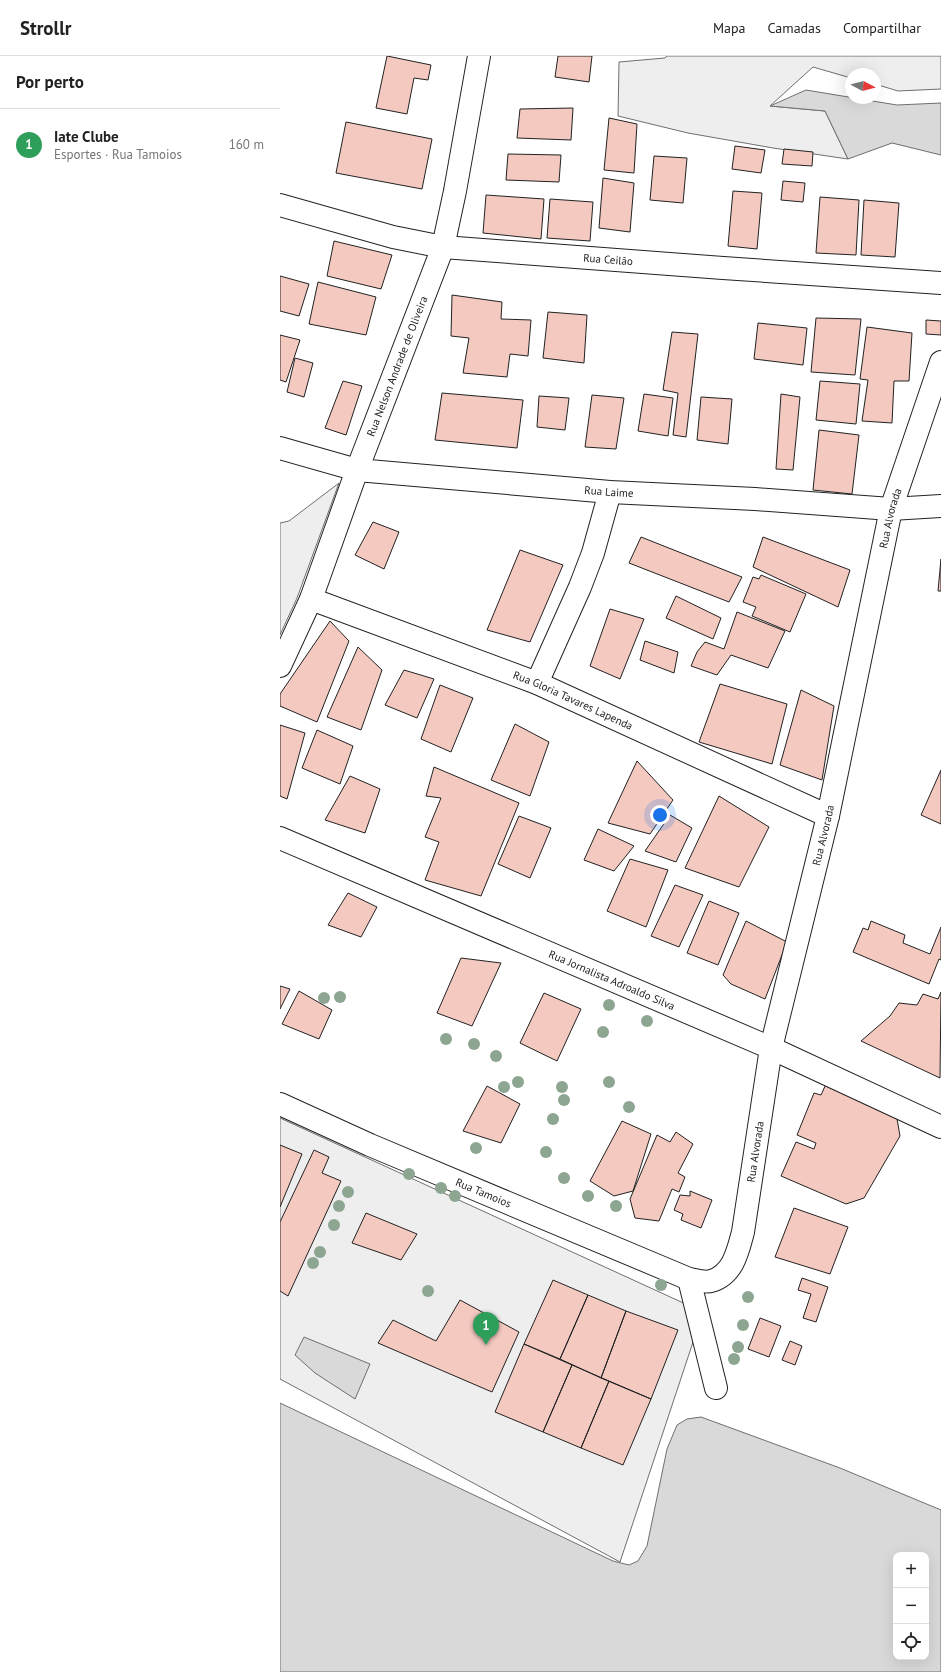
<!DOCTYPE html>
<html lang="pt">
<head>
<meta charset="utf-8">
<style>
	:root { --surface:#fff; --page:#f6f6f6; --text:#222; --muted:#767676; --line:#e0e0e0; --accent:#7c3aed }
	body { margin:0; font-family:"PT Sans",sans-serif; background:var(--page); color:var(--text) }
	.controls { position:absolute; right:12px; bottom:12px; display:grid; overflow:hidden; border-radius:8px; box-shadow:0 4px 16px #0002 }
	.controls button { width:36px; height:36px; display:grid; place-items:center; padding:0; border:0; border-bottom:1px solid var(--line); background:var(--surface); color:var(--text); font:20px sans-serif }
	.compass { position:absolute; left:565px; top:12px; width:36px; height:36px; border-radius:50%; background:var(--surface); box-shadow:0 4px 16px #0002; rotate:97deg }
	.you { position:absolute; left:380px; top:759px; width:14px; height:14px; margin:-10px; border:3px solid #fff; border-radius:50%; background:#1a73e8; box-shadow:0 0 0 6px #1a73e833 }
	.badge { display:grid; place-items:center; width:26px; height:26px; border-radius:50%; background:var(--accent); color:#fff; font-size:13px; font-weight:700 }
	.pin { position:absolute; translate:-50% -33px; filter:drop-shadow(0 1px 2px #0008) }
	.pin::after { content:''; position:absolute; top:21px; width:14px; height:12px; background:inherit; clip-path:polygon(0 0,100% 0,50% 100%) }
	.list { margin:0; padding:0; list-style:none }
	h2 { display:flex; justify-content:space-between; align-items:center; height:52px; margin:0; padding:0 16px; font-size:17px }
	h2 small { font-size:13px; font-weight:400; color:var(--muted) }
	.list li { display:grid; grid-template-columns:26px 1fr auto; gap:12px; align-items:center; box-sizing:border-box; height:72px; padding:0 16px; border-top:1px solid var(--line) }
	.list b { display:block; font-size:15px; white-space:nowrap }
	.list p { margin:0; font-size:13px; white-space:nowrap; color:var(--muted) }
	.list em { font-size:13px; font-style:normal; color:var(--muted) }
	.icon { flex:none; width:22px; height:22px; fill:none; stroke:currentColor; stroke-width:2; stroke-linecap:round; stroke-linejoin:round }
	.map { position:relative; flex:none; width:661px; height:1616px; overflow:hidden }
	header { display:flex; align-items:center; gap:24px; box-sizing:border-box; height:56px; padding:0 20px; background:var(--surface); border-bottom:1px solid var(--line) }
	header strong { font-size:19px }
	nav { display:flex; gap:22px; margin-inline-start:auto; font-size:14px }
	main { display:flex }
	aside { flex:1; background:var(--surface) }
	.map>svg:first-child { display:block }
	.green { fill:#eee; stroke:#6f6f6f }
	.water { fill:#d9d9d9; stroke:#6f6f6f; fill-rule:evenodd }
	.building { fill:#f3c9c0; stroke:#222 }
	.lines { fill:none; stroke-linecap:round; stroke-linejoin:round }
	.minor-casing { stroke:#222; stroke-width:24 }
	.minor { stroke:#fff; stroke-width:22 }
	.tree { fill:#8da692 }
	.labels { text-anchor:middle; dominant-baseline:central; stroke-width:3; stroke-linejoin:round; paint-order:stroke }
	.street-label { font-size:11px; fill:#222; stroke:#fff }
</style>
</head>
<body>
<header>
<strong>Strollr</strong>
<nav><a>Mapa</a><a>Camadas</a><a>Compartilhar</a></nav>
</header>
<main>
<aside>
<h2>Por perto<small></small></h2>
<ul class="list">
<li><span class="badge" style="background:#2e9e5b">1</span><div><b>Iate Clube</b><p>Esportes · Rua Tamoios</p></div><em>160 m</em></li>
</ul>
</aside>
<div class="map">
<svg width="661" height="1616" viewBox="0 0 661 1616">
	<rect width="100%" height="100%" fill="#fff"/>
	<path class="green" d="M387,0H661V33L618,35L595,28V18H571V22L533,11L490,50L545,55L568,103L493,92L408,77L338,60L339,6L385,2Z
		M59,427L17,542L0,579V467L9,465Z
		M0,1062L423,1256L340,1506L0,1323Z"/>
	<path class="water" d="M526,34L617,49L661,47V99L612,87L568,103L545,55L490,50Z
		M24,1281L90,1308L75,1343L35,1317L15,1299Z
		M0,1347L333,1505L349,1509L358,1505L367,1490L387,1393L397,1369L407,1363L421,1361L560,1412L661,1454V1616H0ZM616,1499H646V1601H616Z"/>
	<path class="building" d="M107,0L151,9L148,24L134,22L127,58L96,52Z
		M278,0H312L309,26L275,21Z
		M293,52L291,84L237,82L240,53Z
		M329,62L357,68L354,117L324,114Z
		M66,66L152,83L142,133L56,117Z
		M455,90L485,94L481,117L452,113Z
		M504,93L533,96L532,110L502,108Z
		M228,98L281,99L279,126L226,124Z
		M374,100L407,102L403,147L370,144Z
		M323,122L354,127L350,176L319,172Z
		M503,125L525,127L523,146L501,144Z
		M453,135L482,137L477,193L448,190Z
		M206,139L264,143L261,183L203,177Z
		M540,141L579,144L576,199L536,197Z
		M270,143L313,146L310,185L267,182Z
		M584,144L619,147L615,201L581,199Z
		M54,185L112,199L101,233L47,220Z
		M0,220L29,228L19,260L0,255Z
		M38,226L96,241L86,279L29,268Z
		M172,239L222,246L221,263L251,264L248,300L230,298L227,321L183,317L189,282L171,280Z
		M268,256L307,259L304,307L263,302Z
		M536,262L581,263L575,319L531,316Z
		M646,264L661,265V279L646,278Z
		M478,267L527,272L523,309L474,303Z
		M587,271L632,277L629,325H614L612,367L582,365L588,324L580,323Z
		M392,276L418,278L406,381L393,379L398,337L383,334Z
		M0,279L20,284L6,326L0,324Z
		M15,302L33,307L24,341L7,336Z
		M63,325L82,330L66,379L45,372Z
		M540,325L580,328L576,368L536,364Z
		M162,337L243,344L237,392L155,384Z
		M364,338L393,342L388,380L358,375Z
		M501,338L520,341L513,414L496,413Z
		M312,339L344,342L336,393L305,391Z
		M259,340L289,342L285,374L257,371Z
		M421,341L452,343L448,388L417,384Z
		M539,374L579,379L572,438L533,434Z
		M93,466L119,476L104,513L75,499Z
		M361,481L462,521L449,546L349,507Z
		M483,481L570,514L558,551L473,511Z
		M240,494L283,509L250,586L207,574Z
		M661,503V535H658Z
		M481,519L526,538L510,576L472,560L476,551L463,546L473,521L479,523Z
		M396,540L441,562L433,583L386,562Z
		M330,553L364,563L340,623L310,610Z
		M457,556L505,575L488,612L451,599L437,619L411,610L417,596L425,586L444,593Z
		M50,565L69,585L37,666L0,650V638Z
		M365,585L398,596L394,617L360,604Z
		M78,591L102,614L81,674L47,661Z
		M124,614L154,623L137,662L105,649Z
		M440,628L507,648L492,708L419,686Z
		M160,629L193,642L171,696L141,683Z
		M521,634L554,650L542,724L500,709Z
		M235,668L269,686L250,740L211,724Z
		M0,669L25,677L7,743L0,740Z
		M37,674L73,690L60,728L22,712Z
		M357,705L393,744L370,778L328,767Z
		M154,711L239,747L201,840L145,824L159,786L145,781L161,742L146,740Z
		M661,714V768L641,759Z
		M70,720L100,733L85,777L45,764Z
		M439,740L489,771L459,831L405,812Z
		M390,759L412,772L396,806L365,795Z
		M239,760L271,772L250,822L218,808Z
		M318,773L354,790L334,815L304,804Z
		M350,803L388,814L366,871L327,855Z
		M395,829L423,839L399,891L371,880Z
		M68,837L97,851L81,881L48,869Z
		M429,845L459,857L438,909L407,897Z
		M466,865L507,886L485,943L451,928L443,919Z
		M591,865L625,879L623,887L650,898L661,871V904L659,903L649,928L573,896L583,872L588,874Z
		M181,902L221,907L192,970L157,957Z
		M0,930L10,933L0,953Z
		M19,935L52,954L39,983L2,968Z
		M661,936L660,1022L581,985L610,960L619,947L637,949L643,938L658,943Z
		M264,937L301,953L277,1005L240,987Z
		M546,1028L616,1057L620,1080L584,1142L566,1148L501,1120L516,1086L534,1093L536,1087L517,1079L534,1037L541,1039Z
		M207,1030L240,1048L221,1087L183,1075Z
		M342,1065L371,1078L353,1135L334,1140L310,1125Z
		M396,1076L413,1088L398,1117L405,1121L399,1136L392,1133L379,1165L355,1162L350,1143L377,1079L390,1086Z
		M0,1089L22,1098L0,1151Z
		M34,1094L49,1101L42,1117L61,1125L8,1240L0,1235V1166Z
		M410,1135L432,1144L421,1172L401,1164L403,1158L394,1154L400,1139L410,1140Z
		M514,1152L568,1171L550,1218L495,1201Z
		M86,1157L137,1178L121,1204L72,1187Z
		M522,1222L548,1231L536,1266L523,1262L531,1238L518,1234Z
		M273,1224L308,1239L280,1303L244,1288Z
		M308,1239L346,1255L321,1322L280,1303Z
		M180,1244L239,1276L212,1336L98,1287L113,1264L156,1285Z
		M346,1255L398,1274L371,1343L321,1322Z
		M480,1262L501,1270L489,1301L468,1293Z
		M510,1285L522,1290L515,1309L502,1304Z
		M244,1288L292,1309L263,1376L215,1356Z
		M292,1309L329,1325L301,1392L263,1376Z
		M329,1325L371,1343L343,1409L301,1392Z"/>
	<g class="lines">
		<g class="minor-casing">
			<g id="minor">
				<path id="s1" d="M0,149L113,181L163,191L443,212L661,227"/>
				<path id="s2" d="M0,392L77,414L330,436L475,443L611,453L661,450"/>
				<path id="s3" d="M31,543L257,627L548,760"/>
				<path id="s4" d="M0,610L31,543L77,414L163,191L175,135L199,0"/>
				<path d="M257,627L300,531L313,497L330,436"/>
				<path id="s5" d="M0,782L491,992L661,1071"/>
				<path id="s6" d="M0,1048L90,1089L409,1223C415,1224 425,1227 431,1225C453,1219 458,1195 463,1176L491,992L548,760L611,453L661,306"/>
				<path d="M409,1223L436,1332"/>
			</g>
		</g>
		<use href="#minor" class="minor"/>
	</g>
	<g class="tree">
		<circle cx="60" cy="941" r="6"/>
		<circle cx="44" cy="942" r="6"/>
		<circle cx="329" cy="949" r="6"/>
		<circle cx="367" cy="965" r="6"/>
		<circle cx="323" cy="976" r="6"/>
		<circle cx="166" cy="983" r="6"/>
		<circle cx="194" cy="988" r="6"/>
		<circle cx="216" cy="1000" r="6"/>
		<circle cx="238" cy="1026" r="6"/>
		<circle cx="329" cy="1026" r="6"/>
		<circle cx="224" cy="1031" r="6"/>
		<circle cx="282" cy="1031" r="6"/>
		<circle cx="284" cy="1044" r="6"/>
		<circle cx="349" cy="1051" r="6"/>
		<circle cx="273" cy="1063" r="6"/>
		<circle cx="196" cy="1092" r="6"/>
		<circle cx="266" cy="1096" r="6"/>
		<circle cx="129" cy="1118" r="6"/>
		<circle cx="284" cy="1122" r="6"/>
		<circle cx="161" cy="1132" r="6"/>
		<circle cx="68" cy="1136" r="6"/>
		<circle cx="175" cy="1140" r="6"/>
		<circle cx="308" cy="1140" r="6"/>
		<circle cx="59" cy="1150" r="6"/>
		<circle cx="336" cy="1150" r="6"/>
		<circle cx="54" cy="1169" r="6"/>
		<circle cx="40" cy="1196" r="6"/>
		<circle cx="33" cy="1207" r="6"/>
		<circle cx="381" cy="1229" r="6"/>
		<circle cx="148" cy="1235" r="6"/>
		<circle cx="468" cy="1241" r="6"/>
		<circle cx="463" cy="1269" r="6"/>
		<circle cx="458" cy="1291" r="6"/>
		<circle cx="454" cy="1303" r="6"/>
	</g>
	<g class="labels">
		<g class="street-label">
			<text stroke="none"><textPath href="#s1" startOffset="334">Rua Ceilão</textPath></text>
			<text stroke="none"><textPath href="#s4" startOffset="322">Rua Nelson Andrade de Oliveira</textPath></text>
			<text stroke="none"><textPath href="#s2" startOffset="333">Rua Laime</textPath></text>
			<text stroke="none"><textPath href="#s6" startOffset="1258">Rua Alvorada</textPath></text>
			<text stroke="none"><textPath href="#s3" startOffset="281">Rua Gloria Tavares Lapenda</textPath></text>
			<text stroke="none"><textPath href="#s6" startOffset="934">Rua Alvorada</textPath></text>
			<text stroke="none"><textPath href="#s5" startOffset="361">Rua Jornalista Adroaldo Silva</textPath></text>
			<text stroke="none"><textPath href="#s6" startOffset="610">Rua Alvorada</textPath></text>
			<text stroke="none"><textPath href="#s6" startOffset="222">Rua Tamoios</textPath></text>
		</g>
	</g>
</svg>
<div class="controls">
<button>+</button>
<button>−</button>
<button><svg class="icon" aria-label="locate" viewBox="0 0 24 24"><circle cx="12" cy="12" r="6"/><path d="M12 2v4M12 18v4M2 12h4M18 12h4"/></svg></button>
</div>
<svg class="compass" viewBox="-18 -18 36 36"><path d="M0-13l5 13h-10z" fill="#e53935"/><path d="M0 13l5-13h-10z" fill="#767676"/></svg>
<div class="you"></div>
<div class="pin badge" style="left:206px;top:1289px;background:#2e9e5b">1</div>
</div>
</main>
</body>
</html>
